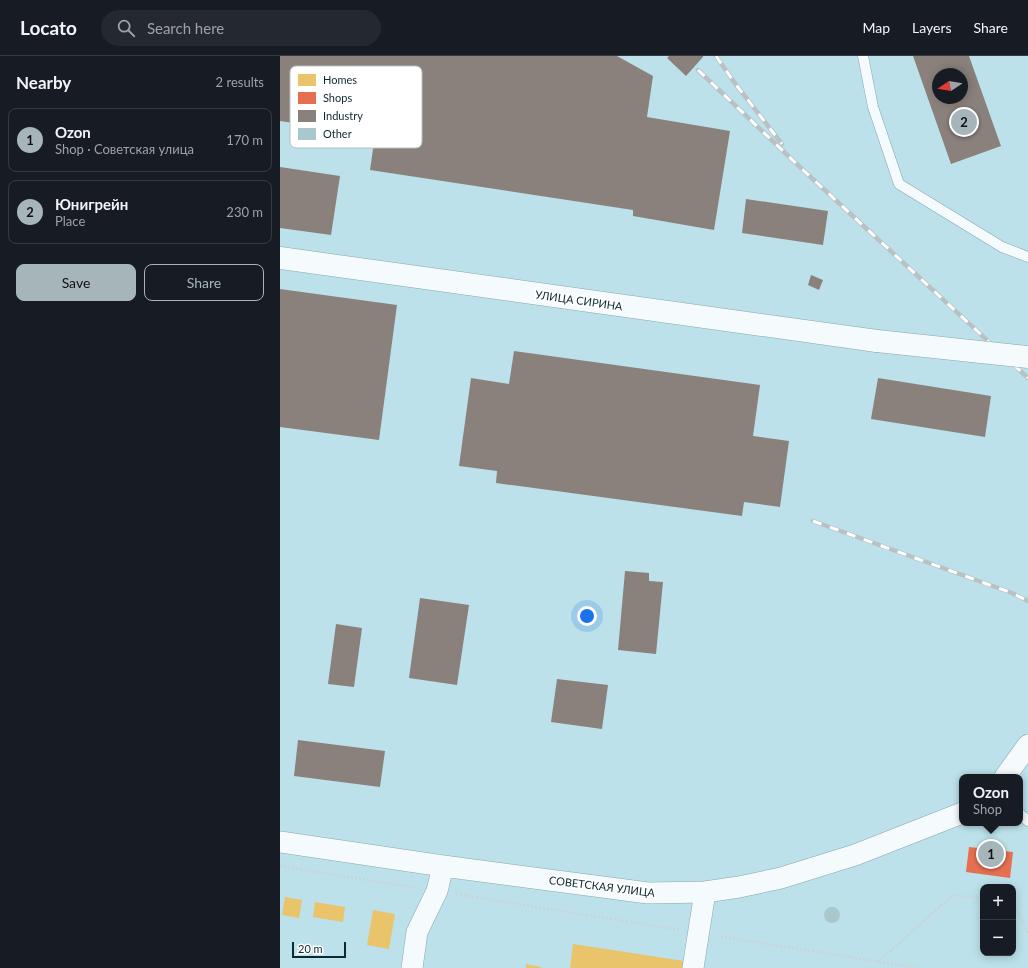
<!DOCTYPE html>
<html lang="en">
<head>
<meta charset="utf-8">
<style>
	:root { --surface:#171b24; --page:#242831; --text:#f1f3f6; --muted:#9ea1a6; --line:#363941; --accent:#a6b5ba }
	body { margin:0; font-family:Lato,sans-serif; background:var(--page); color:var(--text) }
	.controls { position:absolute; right:12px; bottom:12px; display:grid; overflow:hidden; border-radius:8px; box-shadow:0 2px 10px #0003 }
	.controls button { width:36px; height:36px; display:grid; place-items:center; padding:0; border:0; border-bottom:1px solid var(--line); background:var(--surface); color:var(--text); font:20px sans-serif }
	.compass { position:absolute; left:652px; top:12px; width:36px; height:36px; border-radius:50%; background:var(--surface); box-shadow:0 2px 10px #0003; rotate:258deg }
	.scale { position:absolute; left:12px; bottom:10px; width:54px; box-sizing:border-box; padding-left:4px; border:2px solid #0c292f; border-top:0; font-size:11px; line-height:14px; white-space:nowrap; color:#0c292f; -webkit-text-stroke:3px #fff; paint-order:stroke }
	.you { position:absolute; left:307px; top:560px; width:14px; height:14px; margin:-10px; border:3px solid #fff; border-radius:50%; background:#1a73e8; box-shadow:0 0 0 6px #1a73e833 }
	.badge { display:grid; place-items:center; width:26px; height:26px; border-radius:50%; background:var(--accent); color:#111; font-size:13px; font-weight:700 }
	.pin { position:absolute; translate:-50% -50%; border:2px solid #fff; box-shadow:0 1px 4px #0006 }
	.popup { position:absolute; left:679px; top:718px; width:64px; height:52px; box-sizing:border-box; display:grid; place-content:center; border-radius:8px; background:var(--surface); filter:drop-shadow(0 1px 3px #0005); font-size:13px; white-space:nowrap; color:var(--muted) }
	.popup b { font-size:15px; color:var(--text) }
	.popup::after { content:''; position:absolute; left:50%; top:100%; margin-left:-8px; border:8px solid transparent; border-top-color:var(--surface) }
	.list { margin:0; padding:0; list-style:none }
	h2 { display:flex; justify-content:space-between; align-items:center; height:52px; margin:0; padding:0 16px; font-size:17px }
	h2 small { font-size:13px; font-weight:400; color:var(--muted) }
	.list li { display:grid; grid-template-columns:26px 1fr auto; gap:12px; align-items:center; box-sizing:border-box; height:64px; margin:0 8px 8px; padding:0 8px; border:1px solid var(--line); border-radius:8px }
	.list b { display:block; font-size:15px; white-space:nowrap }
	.list p { margin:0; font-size:13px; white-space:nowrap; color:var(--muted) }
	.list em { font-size:13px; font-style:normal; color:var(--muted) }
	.actions { display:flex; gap:8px; padding:12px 16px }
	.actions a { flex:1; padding:9px 0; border:1px solid var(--accent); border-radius:8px; text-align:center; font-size:14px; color:var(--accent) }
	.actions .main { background:var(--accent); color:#111 }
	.icon { flex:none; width:22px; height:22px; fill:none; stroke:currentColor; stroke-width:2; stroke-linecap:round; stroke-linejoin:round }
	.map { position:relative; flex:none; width:748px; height:912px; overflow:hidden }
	header { display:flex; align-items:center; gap:24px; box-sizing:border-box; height:56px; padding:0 20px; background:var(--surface); border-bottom:1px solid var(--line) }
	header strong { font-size:19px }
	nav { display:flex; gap:22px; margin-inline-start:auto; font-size:14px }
	.search { width:280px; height:36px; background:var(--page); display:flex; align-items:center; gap:10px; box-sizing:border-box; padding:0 14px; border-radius:22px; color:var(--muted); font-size:15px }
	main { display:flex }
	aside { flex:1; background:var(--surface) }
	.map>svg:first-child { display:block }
	.homes { fill:#e9c46a }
	.shops { fill:#e76f51 }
	.industry { fill:#8a817c; fill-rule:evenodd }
	.building { fill:#a9c8cc }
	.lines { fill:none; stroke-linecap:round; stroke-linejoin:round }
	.service-casing { stroke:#88a6ae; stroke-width:11 }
	.minor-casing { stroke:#88a6ae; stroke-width:22 }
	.tertiary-casing { stroke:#88a6ae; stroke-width:23 }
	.path { stroke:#c9d4d8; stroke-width:2.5; stroke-dasharray:2 2; stroke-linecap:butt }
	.service { stroke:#f5fafc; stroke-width:10 }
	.minor { stroke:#f5fafc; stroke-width:21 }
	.tertiary { stroke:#f5fafc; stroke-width:22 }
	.rail-casing { stroke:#b8c2c5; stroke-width:4.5 }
	.rail { stroke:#fff; stroke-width:3; stroke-dasharray:9; stroke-linecap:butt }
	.tertiary-bridge-casing { stroke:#88a6ae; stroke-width:23; stroke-linecap:butt }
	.tertiary-bridge { stroke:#f5fafc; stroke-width:22 }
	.labels { text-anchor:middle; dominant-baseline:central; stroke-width:4; stroke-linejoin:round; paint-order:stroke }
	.street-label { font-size:11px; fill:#0c292f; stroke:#fff }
	.key { fill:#fff; stroke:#b6bfc1; stroke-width:1 }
	.key-label { font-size:11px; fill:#0c292f }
</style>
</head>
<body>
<header>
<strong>Locato</strong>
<div class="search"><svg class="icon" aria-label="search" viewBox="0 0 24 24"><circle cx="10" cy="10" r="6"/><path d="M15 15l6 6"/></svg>Search here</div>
<nav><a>Map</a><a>Layers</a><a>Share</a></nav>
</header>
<main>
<aside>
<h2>Nearby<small>2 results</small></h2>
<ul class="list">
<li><span class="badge">1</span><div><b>Ozon</b><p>Shop · Советская улица</p></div><em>170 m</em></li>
<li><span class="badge">2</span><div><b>Юнигрейн</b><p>Place</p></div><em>230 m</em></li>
</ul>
<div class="actions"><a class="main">Save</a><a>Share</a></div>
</aside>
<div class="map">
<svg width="748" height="912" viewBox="0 0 748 912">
	<rect width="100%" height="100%" fill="#bce1ea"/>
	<path class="homes" d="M5,841L22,844L19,862L2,859Z
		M35,846L65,851L63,866L33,861Z
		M93,854L115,858L109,893L87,889Z
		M293,888L404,905L403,912H290Z
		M246,908L261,911V912H246Z"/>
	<path class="shops" d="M689,791L733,796L730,822L686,816Z"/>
	<path class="industry" d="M0,0H337L373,20L367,61L450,75L434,174L353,160V154L90,114L95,79L0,65Z
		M389,0H423V1L406,20L387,2Z
		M633,0H689L721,90L671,108ZM658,18H682V42H658Z
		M0,111L60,120L51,179L0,172Z
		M466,143L548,155L543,189L462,177Z
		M531,219L543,224L539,234L528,229Z
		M0,233L117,249L99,384L0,371Z
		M234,295L480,329L473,380L509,385L500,451L464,446L462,460L216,427L217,415L179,410L191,322L229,328Z
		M598,322L711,340L705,381L591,363Z
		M345,515L369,517V525L383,526L376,598L338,594Z
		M140,542L189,549L177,629L129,622Z
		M56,568L82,572L74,631L48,628Z
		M277,623L328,629L322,673L271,666Z
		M18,684L105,695L100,731L14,720Z"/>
	<path class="building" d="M544 859a8 8 0 1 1 16 0a8 8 0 1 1-16 0Z"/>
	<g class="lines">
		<g class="service-casing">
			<path id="service" d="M583,0L593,51L619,128L722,191L748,201
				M740,758L748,765"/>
		</g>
		<g class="minor-casing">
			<path id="minor" d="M725,721L748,689
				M0,786L163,810L368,837L425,836L459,831L501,822L575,799L682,757
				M132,912L137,876L157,835L163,810
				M413,912L425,836"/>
		</g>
		<g class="tertiary-casing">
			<path id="tertiary" d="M0,202L597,285"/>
		</g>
		<path class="path" d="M0,810L138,832
			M176,838L400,874
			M733,846L748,877
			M437,880L638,912
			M598,906L673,839L703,843"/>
		<use href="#service" class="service"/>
		<use href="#minor" class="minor"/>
		<use href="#tertiary" class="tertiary"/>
		<g class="rail-casing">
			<path id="rail" d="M436,0L454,26L502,88
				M418,14L522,113L748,322
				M533,465L732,537L748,545"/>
		</g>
		<use href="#rail" class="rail"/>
		<g class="tertiary-bridge-casing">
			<path id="tertiary-bridge" d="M597,285L748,301"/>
		</g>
		<use href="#tertiary-bridge" class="tertiary-bridge"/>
	</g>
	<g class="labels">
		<g class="street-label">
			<text transform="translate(299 244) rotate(8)">УЛИЦА СИРИНА</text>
			<text transform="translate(322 830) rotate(7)">СОВЕТСКАЯ УЛИЦА</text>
		</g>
	</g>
	<rect x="10" y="10" width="132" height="82" rx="6" class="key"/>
	<rect x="18" y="18" width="18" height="12" fill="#e9c46a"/>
	<rect x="18" y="36" width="18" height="12" fill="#e76f51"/>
	<rect x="18" y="54" width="18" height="12" fill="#8a817c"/>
	<rect x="18" y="72" width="18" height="12" fill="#a9c8cc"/>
	<g class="key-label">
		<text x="43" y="28">Homes</text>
		<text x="43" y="46">Shops</text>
		<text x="43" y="64">Industry</text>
		<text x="43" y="82">Other</text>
	</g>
</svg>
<div class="controls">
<button>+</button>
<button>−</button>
</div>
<svg class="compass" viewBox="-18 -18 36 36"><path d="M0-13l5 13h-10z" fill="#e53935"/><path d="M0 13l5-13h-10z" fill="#9ea1a6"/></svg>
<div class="scale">20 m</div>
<div class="you"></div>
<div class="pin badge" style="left:711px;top:798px">1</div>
<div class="popup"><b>Ozon</b>Shop</div>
<div class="pin badge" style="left:684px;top:66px">2</div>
</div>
</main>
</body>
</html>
